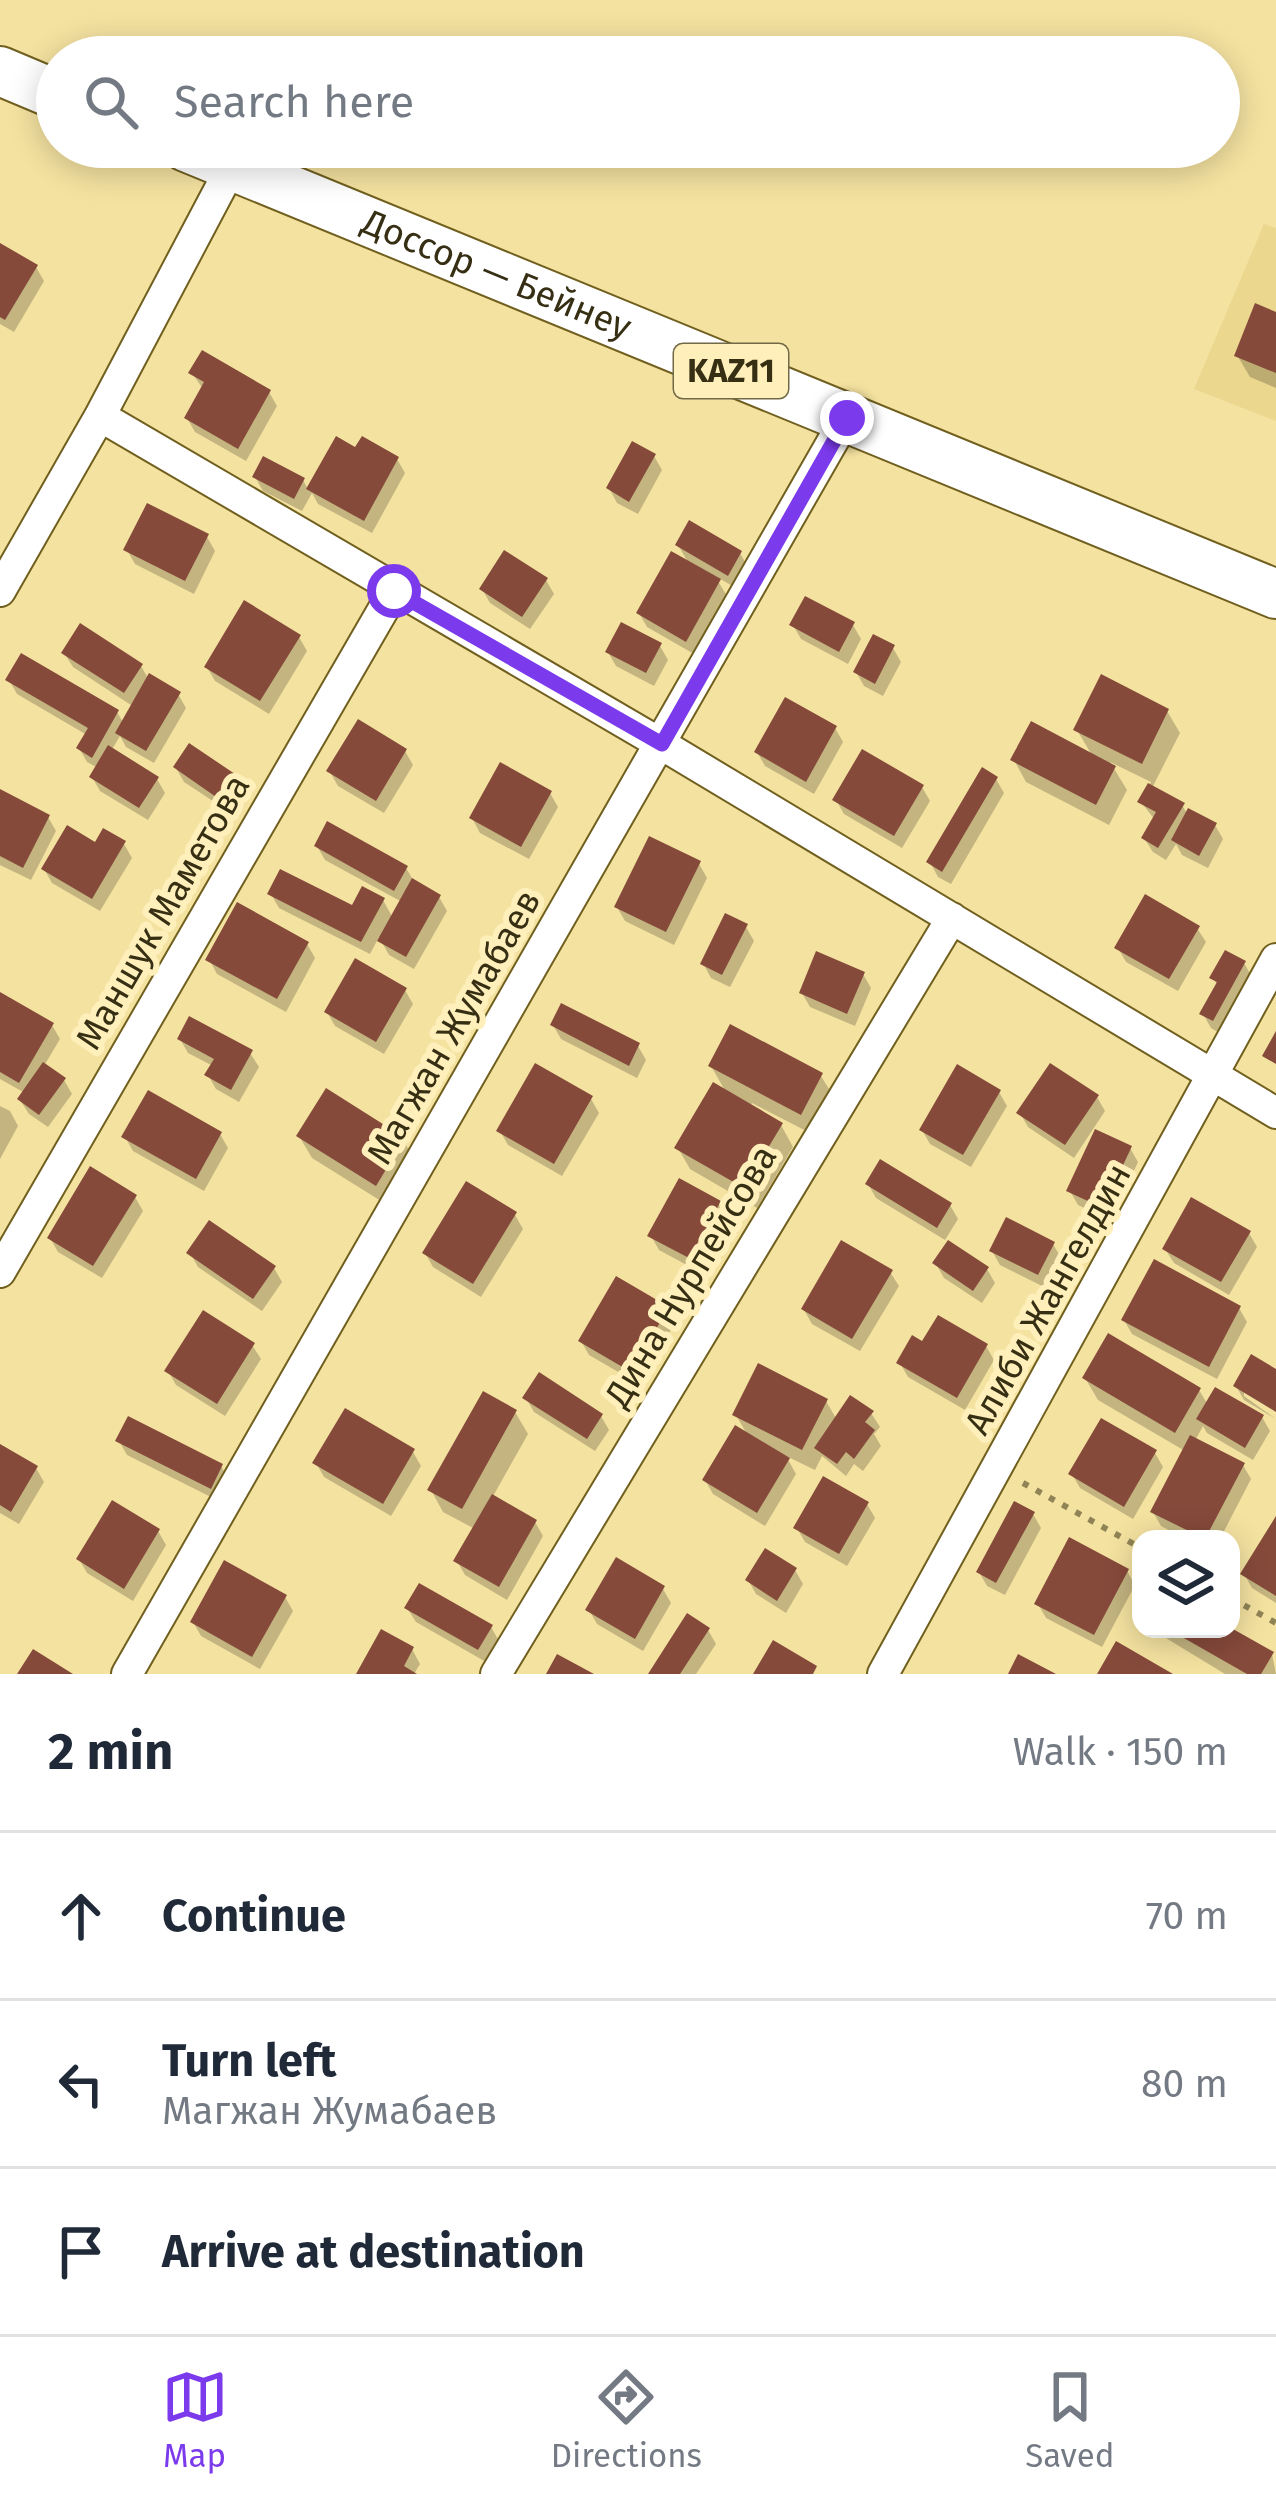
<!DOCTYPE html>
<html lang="en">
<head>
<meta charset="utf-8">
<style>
	:root { --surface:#fff; --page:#f6f6f7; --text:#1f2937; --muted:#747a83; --line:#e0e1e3; --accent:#7c3aed }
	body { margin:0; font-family:"Fira Sans",sans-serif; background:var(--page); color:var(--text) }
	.controls { position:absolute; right:36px; bottom:36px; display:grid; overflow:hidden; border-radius:24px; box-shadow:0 6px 30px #0003 }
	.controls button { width:108px; height:108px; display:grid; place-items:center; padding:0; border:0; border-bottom:3px solid var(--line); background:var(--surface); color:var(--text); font:60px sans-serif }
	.stop { position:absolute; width:36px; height:36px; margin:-27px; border:9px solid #7c3aed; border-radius:50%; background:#fff }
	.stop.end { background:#7c3aed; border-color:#fff; box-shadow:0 3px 12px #0008 }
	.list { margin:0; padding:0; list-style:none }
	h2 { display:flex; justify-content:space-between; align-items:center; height:156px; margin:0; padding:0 48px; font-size:51px }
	h2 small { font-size:39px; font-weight:400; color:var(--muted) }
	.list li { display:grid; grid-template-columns:78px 1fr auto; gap:36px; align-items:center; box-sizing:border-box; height:168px; padding:0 48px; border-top:3px solid var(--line) }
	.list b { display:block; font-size:45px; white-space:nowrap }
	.list p { margin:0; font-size:39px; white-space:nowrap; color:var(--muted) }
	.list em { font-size:39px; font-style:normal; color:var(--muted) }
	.icon { flex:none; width:66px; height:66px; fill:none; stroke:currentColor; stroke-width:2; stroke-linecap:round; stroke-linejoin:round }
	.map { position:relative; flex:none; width:1276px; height:1674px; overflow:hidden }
	.search { position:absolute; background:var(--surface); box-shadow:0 6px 30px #0003; left:36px; right:36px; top:36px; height:132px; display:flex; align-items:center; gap:30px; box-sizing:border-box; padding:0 42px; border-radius:66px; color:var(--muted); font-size:45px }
	.sheet { height:660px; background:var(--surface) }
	nav { display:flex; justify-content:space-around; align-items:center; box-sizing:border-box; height:168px; border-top:3px solid var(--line); background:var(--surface); font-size:33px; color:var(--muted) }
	nav a { display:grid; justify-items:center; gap:6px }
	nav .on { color:var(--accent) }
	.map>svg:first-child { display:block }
	.built { fill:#ecd78e }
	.shadow { fill:#0003 }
	.building { fill:#864a3b }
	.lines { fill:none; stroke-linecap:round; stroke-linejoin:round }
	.minor-casing { stroke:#705f1e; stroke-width:34 }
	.trunk-casing { stroke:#705f1e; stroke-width:52 }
	.path { stroke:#908456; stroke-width:6; stroke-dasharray:6 9; stroke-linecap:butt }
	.minor { stroke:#fff; stroke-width:30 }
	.trunk { stroke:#fff; stroke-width:48 }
	.route { stroke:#7c3aed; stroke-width:15 }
	.labels { text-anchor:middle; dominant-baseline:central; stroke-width:12; stroke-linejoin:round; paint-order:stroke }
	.shield { fill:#feefbb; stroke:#726946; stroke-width:3 }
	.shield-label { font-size:33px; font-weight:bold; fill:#362f14 }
	.street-label { font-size:36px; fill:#362f14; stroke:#feefbb }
</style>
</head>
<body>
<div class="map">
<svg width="1276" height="1674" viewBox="0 0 1276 1674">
	<rect width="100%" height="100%" fill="#f4e2a0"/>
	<path class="built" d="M1264,224L1276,228V421L1194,389Z"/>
	<path class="shadow" d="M0,246L36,267L44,281L14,332L0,324Z
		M1276,315V388L1250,377L1237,355Z
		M192,373L269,392L277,406L246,461L195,432L187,418L203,389Z
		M357,451L397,459L405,473L372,533L318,504L312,493L302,511L263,491L255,477L303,480L309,491Z
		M654,456L662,470L638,514L617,503L609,488Z
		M207,537L215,551L194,594L135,564L127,550Z
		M678,545L740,553L748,567L736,588L715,576L727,596L694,654L647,627L639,613L690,566Z
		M546,580L554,594L530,629L490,603L482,589Z
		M793,625H853L861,639L848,664L801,639Z
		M299,637L307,651L269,714L215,681L207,667Z
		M660,646L668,660L654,686L616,666L608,652Z
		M893,648L901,662L883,696L864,686L856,672Z
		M64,653L141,666L149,680L178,694L186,708L154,763L126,747L120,736L111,751L157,779L165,793L148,820L100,791L92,777L98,768L87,762L79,748L87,735L17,694L9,680L117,712L124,724L134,707L73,667Z
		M1167,711L1180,733L1152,788L1182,805L1188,815L1215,825L1223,839L1208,868L1182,855L1176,844L1166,860L1153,852L1144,838L1155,820L1141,802L1151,782L1110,762L1127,790L1109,825L1026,782L1014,760L1093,757L1077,730Z
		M835,728L843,742L814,794L765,766L757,752Z
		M405,751L413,765L384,813L338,786L330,772Z
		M176,768L233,776L241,790L228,811L184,782Z
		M996,779L1004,793L951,884L938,877L930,862Z
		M922,787L930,801L902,848L844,814L836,800Z
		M550,793L558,807L529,859L480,833L472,818Z
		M0,794L48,817L56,831L31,880L0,865Z
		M124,844L132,858L100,911L52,883L44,869L96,846Z
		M317,846L406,868L415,883L439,897L447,911L414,969L389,955L379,937L370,954L279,908L271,894L354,909L383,900L393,918L402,902L325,860Z
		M699,864L707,878L674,945L625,921L617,907Z
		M746,927L754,941L730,987L711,978L703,963Z
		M1197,928L1206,942L1178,991L1126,962L1118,948Z
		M307,944L315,958L286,1012L217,974L209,959Z
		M1244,963L1252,977L1221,1034L1211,1028L1203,1014L1218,986L1213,978Z
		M863,974L871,988L855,1026L810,1007L802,993Z
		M405,990L413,1004L384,1054L335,1026L327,1012Z
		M0,1000L52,1025L60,1039L44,1066L64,1080L72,1094L48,1127L29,1114L20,1100L25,1093L0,1079Z
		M553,1025L638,1046L646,1060L637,1078L561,1039Z
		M180,1039L250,1053L259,1067L239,1102L216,1089L208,1075L213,1066L188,1053Z
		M711,1066L821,1076L834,1097L814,1135L752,1103L750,1107L781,1125L793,1147L757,1208L690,1169L678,1148L727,1094Z
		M999,1092L1007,1106L971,1167L930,1144L922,1130Z
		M1097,1097L1105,1111L1074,1158L1028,1127L1020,1113Z
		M591,1099L599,1113L562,1176L508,1145L500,1131Z
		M0,1106L10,1111L18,1126L0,1159Z
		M220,1134L228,1148L204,1191L133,1151L125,1137Z
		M299,1136L403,1140L416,1162L389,1206L312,1158Z
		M1130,1148L1138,1162L1111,1221L1078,1205L1070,1191Z
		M868,1184L950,1205L958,1219L945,1240L876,1198Z
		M135,1197L143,1211L102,1278L58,1252L50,1238Z
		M718,1203L727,1217L698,1271L659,1250L651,1236Z
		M515,1215L523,1229L481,1297L433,1267L425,1253Z
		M1249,1233L1257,1247L1229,1295L1174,1263L1165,1249Z
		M1053,1244L1061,1258L1046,1288L1000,1265L992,1251Z
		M190,1253L274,1268L282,1282L262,1311L198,1267Z
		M936,1264L987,1269L995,1283L982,1303L944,1278Z
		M890,1272L899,1286L860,1351L812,1324L804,1310Z
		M1239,1308L1247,1322L1217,1379L1132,1334L1124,1320Z
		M667,1309L675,1323L639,1384L589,1355L581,1341Z
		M252,1345L261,1359L225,1416L176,1385L168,1371Z
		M923,1345L986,1346L994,1360L965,1410L908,1377L900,1363Z
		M1276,1373V1408L1244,1389V1396L1276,1419L1244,1400L1236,1386Z
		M1085,1378L1199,1390L1208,1405L1262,1417L1270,1431L1253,1460L1207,1433L1203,1426L1195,1441L1243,1465L1251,1479L1220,1539H1185L1161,1526L1153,1512L1185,1451L1098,1400Z
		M526,1398L601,1416L609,1430L595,1451L534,1412Z
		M826,1401L837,1420L871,1413L880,1427L874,1434L881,1446L863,1471L854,1464L846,1476L822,1456L815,1470L786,1456L796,1474L765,1526L713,1494L705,1480L748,1436L736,1415Z
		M515,1412L528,1434L492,1498L535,1522L543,1536L507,1600L465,1575L457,1561L475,1529L443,1512L431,1490Z
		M119,1441L221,1466L229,1480L219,1501L127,1455Z
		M0,1447L36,1468L44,1482L19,1524L0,1513Z
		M413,1452L421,1466L391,1516L324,1477L316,1463Z
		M1155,1453L1163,1467L1133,1519L1080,1488L1072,1474Z
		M867,1504L875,1518L847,1566L805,1542L797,1528Z
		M1033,1514L1041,1528L1005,1595L987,1586L979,1572Z
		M1276,1522V1603L1252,1588L1244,1574Z
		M158,1531L166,1545L133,1601L87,1573L79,1559Z
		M795,1570L803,1584L786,1613L756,1594L748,1580Z
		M1127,1571L1135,1585L1102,1647L1046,1618L1038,1604Z
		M663,1589L671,1603L643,1651L597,1624L589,1610Z
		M285,1597L293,1611L260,1669L201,1636L193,1622Z
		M407,1608L491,1627L499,1641L486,1662L416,1622Z
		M1151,1629H1227L1272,1654L1276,1674H1225Z
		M708,1630L716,1644L696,1674H652Z
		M412,1649L420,1664L414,1674H360Z"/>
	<path class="building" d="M0,243L38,265L5,320L0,317Z
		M1255,303L1276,312V373L1234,356Z
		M202,350L271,390L238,449L184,418L204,382L188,373Z
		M336,436L355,447L362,436L399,457L364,521L306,489Z
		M632,441L656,454L629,502L606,488Z
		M263,456L305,478L294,499L252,477Z
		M147,503L209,534L185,581L123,550Z
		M689,520L742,551L728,576L675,545Z
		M504,550L548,578L522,617L479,589Z
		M671,551L721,579L686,642L636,613Z
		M805,596L855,622L839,652L789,625Z
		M244,600L301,635L260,701L204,667Z
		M621,622L662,643L646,673L605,652Z
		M80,623L143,664L124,693L61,653Z
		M873,634L895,645L875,684L853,672Z
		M21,653L119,710L92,758L76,748L88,728L5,680Z
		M149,673L181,692L146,751L115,733Z
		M1101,674L1169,709L1142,764L1073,730Z
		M785,697L837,726L806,782L754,752Z
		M358,719L407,749L376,801L326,771Z
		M1031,721L1116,766L1096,805L1010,760Z
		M189,743L235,774L219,799L173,767Z
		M108,745L159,777L139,808L89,777Z
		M862,749L924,785L894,836L832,800Z
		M500,762L552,791L521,847L469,818Z
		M982,767L998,777L942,872L926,862Z
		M1148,783L1185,803L1158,848L1141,838L1156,812L1137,802Z
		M0,789L50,815L23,868L0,856Z
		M1188,808L1217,823L1199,856L1171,840Z
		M327,821L408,866L394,891L314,846Z
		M67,825L95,842L103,828L126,841L92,899L41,869Z
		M649,836L701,861L666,932L614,907Z
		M280,869L352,905L362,886L385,898L361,942L267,894Z
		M412,878L441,895L406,957L377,941Z
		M1145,894L1200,926L1169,979L1114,948Z
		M237,902L309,942L277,999L205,960Z
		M725,913L748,924L722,975L700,964Z
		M1225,950L1246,961L1213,1021L1199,1014L1217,982L1209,978Z
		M816,951L865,972L847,1014L799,993Z
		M355,958L407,988L376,1042L324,1012Z
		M0,992L54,1023L19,1083L0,1072Z
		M561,1003L640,1043L629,1066L550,1025Z
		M189,1016L253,1050L231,1090L204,1075L214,1059L177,1039Z
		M730,1024L823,1073L801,1115L708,1066Z
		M1276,1031V1064L1262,1056Z
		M43,1062L66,1078L39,1115L17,1099Z
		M535,1063L593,1096L554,1164L496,1131Z
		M1050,1063L1099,1095L1065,1145L1016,1113Z
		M957,1064L1001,1090L963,1155L919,1130Z
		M713,1082L783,1123L744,1188L674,1148Z
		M326,1088L405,1138L376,1186L296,1136Z
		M148,1090L222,1132L196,1179L121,1137Z
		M1095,1129L1132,1146L1103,1208L1066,1191Z
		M880,1159L952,1203L937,1228L865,1184Z
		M90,1166L137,1195L93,1266L47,1238Z
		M679,1178L721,1201L689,1258L647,1236Z
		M466,1181L517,1212L473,1284L422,1253Z
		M1191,1197L1251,1231L1221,1282L1162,1249Z
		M1006,1217L1055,1242L1038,1275L989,1251Z
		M209,1220L276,1266L253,1299L186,1253Z
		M841,1240L893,1270L852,1339L801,1309Z
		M948,1240L989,1267L973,1291L932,1263Z
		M1154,1259L1241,1306L1209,1367L1121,1320Z
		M616,1276L669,1307L631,1372L578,1341Z
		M203,1310L255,1343L217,1404L164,1371Z
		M938,1315L988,1344L957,1398L896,1363L912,1335L922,1341Z
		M1108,1333L1201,1388L1175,1433L1082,1378Z
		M1251,1354L1276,1369V1412L1233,1386Z
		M758,1363L828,1399L802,1450L732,1415Z
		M539,1372L603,1414L587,1439L522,1398Z
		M1215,1387L1264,1415L1245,1448L1196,1419Z
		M483,1391L517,1410L462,1509L427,1490Z
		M850,1395L874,1411L865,1422L875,1430L854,1459L846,1452L837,1464L814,1448Z
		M345,1408L415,1449L383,1504L312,1463Z
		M128,1416L223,1464L211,1489L115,1441Z
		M1101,1418L1157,1450L1124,1507L1068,1474Z
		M735,1425L790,1458L757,1513L702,1480Z
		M1190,1435L1245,1463L1205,1539L1150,1512Z
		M0,1444L38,1466L11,1512L0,1505Z
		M823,1476L869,1502L839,1554L793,1528Z
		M492,1494L537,1520L499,1587L453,1561Z
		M112,1500L160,1529L124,1589L76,1559Z
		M1014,1501L1035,1512L996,1583L976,1572Z
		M1276,1516V1596L1240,1574Z
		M1069,1537L1129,1569L1094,1635L1034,1604Z
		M765,1548L797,1568L777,1601L745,1580Z
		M616,1557L665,1586L635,1639L585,1610Z
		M224,1560L287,1595L252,1657L190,1622Z
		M419,1583L493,1625L478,1650L404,1608Z
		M687,1613L710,1628L680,1674H648Z
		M381,1629L414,1647L404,1666L417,1674H356Z
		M1168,1629H1233L1274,1652L1261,1674H1247Z
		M773,1640L817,1666L813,1674H753Z
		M1116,1641L1173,1674H1097Z
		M33,1649L73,1674H17Z
		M557,1654L594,1674H546Z
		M1018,1654L1056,1674H1008Z"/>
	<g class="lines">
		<g class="minor-casing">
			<path id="minor" d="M100,416L661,744L1276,1113
				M0,591L100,416L232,166
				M0,1272L394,591
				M127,1674L846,418
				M496,1674L952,918
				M883,1674L1276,959"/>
		</g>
		<g class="trunk-casing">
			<g id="trunk">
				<path d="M0,71L57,95"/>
				<path id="s1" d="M186,147L1276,594"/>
			</g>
		</g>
		<path class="path" d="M1023,1483L1141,1548
			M1231,1598L1276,1623"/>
		<use href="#minor" class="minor"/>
		<use href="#trunk" class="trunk"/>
	</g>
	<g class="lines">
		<path class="route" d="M394,591L662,744L847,418"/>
	</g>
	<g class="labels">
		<rect class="shield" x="674" y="344" width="114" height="54" rx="9"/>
		<g class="shield-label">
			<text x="731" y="371">KAZ11</text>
		</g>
		<g class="street-label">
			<text stroke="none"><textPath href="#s1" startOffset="336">Доссор — Бейнеу</textPath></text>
			<text transform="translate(163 912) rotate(-60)">Маншук Маметова</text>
			<text transform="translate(454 1027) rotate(-60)">Магжан Жумабаев</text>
			<text transform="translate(691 1276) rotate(-59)">Дина Нурпейсова</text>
			<text transform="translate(1048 1299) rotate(-61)">Алиби Жангелдин</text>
		</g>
	</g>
</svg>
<div class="controls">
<button><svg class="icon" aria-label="layers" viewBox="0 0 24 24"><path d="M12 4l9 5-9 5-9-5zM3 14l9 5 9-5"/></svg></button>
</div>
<div class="stop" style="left:394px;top:591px"></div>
<div class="stop end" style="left:847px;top:418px"></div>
<div class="search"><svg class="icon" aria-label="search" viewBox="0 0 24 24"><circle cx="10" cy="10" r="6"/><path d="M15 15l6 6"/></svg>Search here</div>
</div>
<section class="sheet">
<h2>2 min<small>Walk · 150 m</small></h2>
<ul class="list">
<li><svg class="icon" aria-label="ahead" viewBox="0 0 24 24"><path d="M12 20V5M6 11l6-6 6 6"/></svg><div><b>Continue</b></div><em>70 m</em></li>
<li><svg class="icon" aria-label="left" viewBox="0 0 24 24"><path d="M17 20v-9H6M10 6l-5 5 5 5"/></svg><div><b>Turn left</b><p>Магжан Жумабаев</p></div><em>80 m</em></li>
<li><svg class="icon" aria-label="arrive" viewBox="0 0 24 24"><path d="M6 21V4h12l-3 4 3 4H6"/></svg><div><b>Arrive at destination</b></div></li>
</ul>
</section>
<nav>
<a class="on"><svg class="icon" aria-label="map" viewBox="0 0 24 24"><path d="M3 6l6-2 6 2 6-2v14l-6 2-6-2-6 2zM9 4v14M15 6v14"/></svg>Map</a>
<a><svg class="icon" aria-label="directions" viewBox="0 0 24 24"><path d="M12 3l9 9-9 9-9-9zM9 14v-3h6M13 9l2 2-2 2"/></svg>Directions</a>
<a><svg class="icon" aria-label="saved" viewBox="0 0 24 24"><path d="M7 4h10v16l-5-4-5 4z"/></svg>Saved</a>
</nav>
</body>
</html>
